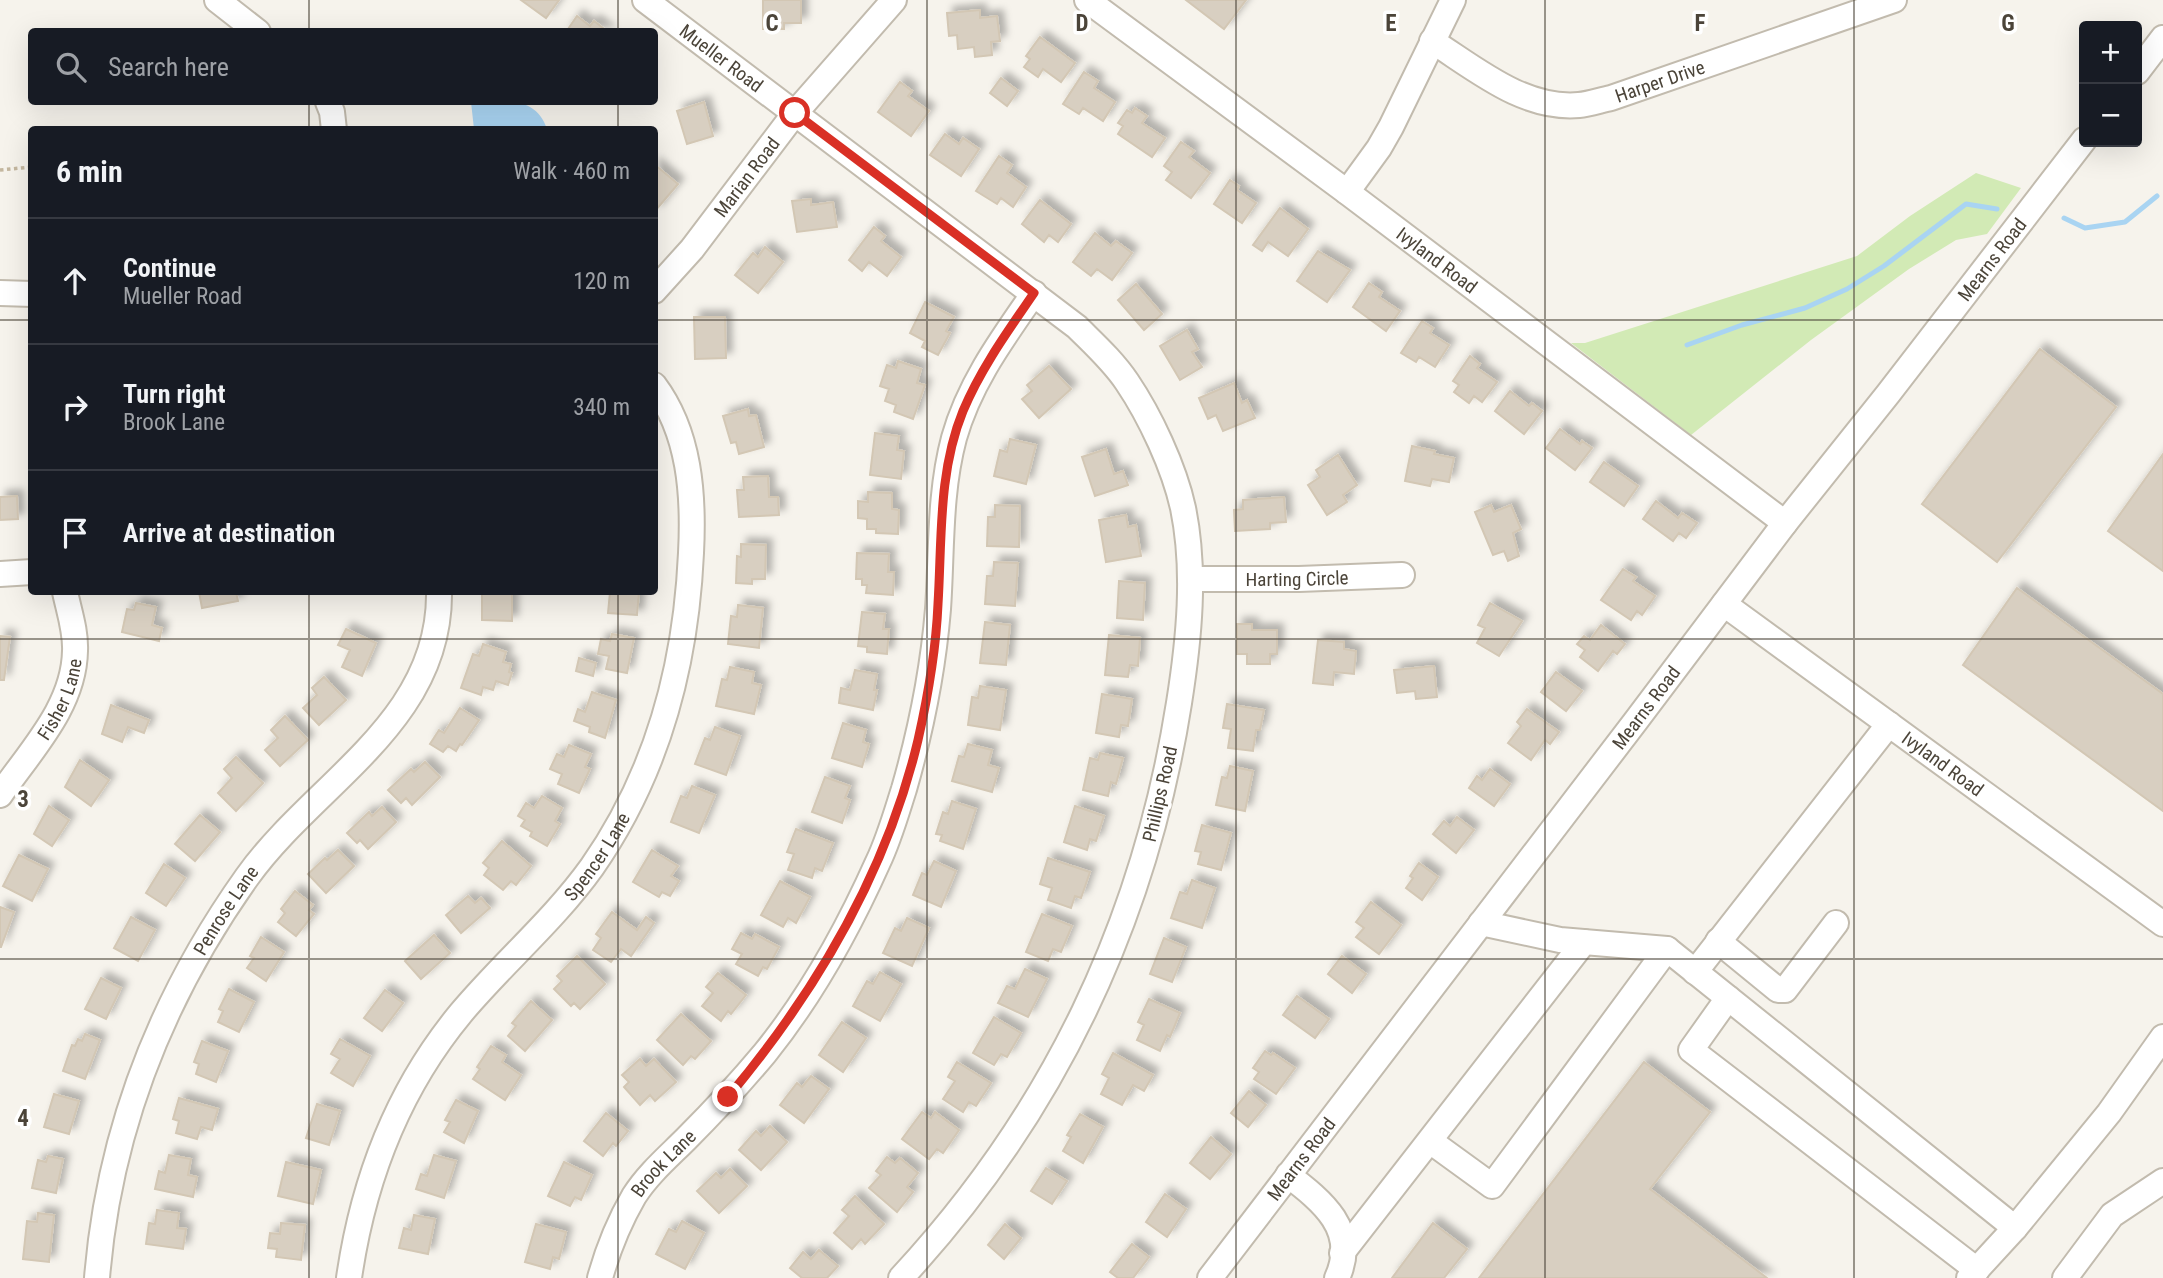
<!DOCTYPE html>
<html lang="en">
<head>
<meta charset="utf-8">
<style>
	:root { --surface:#171b24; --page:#242831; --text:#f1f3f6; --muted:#9ea1a6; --line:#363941 }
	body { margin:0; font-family:"Roboto Condensed",sans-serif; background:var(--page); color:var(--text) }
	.controls { position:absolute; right:21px; top:21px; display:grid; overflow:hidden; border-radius:7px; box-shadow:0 7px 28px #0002 }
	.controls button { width:63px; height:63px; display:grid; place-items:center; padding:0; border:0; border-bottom:2px solid var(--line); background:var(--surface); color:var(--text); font:35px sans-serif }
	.stop { position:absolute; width:21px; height:21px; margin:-16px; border:5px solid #d93025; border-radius:50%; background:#fff }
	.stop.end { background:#d93025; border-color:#fff; box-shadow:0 2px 7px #0008 }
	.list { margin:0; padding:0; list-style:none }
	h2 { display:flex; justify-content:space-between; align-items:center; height:91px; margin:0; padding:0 28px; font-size:30px }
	h2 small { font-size:23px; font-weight:400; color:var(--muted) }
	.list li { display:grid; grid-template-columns:46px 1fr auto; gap:21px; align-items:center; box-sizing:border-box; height:126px; padding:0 28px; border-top:2px solid var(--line) }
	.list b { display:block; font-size:26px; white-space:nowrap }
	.list p { margin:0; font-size:23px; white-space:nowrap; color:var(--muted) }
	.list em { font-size:23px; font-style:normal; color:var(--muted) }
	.icon { flex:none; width:38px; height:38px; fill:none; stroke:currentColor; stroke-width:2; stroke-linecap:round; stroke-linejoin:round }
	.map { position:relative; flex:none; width:2163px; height:1278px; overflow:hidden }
	.search { position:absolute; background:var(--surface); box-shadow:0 7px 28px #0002; left:28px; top:28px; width:630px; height:77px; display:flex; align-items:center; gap:18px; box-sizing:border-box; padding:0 24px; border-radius:7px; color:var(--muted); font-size:26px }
	.panel { position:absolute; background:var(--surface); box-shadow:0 7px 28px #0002; left:28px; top:126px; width:630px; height:469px; border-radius:7px }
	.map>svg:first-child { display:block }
	.green { fill:#d2eab5 }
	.water { fill:#a9d4f2 }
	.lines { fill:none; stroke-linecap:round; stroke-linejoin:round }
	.stream { stroke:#a9d4f2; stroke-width:5 }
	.building { fill:#d8cfc1; stroke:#d3c7b4; stroke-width:2; filter:url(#shadow) }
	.minor-casing { stroke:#c2bbae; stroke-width:28 }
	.path { stroke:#c4b79f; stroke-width:3.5; stroke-dasharray:3.5 3.5; stroke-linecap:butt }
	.minor { stroke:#fff; stroke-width:24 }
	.route { stroke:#d93025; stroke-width:9 }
	.grid { fill:none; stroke:#4b4439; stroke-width:2; stroke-opacity:0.55 }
	.labels { text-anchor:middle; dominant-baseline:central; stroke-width:7; stroke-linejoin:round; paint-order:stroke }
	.street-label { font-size:19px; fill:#4b4439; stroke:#fff }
	.grid-label { font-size:23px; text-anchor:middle; font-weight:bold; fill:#4b4439; stroke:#fff; stroke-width:7; stroke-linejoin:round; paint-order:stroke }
</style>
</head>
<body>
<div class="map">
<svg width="2163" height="1278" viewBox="0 0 2163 1278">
	<defs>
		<filter id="shadow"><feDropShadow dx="6" dy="-6" stdDeviation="3.5" flood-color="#0004"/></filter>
	</defs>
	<rect width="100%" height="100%" fill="#f6f3ec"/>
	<path class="green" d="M1976,173L2021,188L1987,234L1956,240L1909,269L1811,340L1691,435L1571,343H1585L1857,256L1910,216Z"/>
	<path class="water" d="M471,102C501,101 535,94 547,129H474Z"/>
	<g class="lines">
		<path class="stream" d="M2064,218L2085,228L2125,222L2157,196
			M1687,345L1742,325L1805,308L1847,289L1884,266L1966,204L1997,209"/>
	</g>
	<path class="building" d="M521,0H559L546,18Z
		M763,0H801V23H784V29H763Z
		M1186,0H1246L1224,29Z
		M980,10V18L997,16L1000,41L991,42L992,55L975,57L974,47L958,49L957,35L949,36L947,13Z
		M577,16L590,26L594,21L608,32H566Z
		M1040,37L1075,63L1061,82L1043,69L1038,77L1024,67L1030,59L1026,56Z
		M1084,72L1098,81L1094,88L1115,102L1103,121L1083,108L1079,114L1063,104Z
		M1001,78L1018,91L1007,106L990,93Z
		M900,82L912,91L908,96L929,111L911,136L878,112Z
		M704,102L713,136L687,144L677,111Z
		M1135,108L1147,116L1142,123L1165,138L1152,157L1118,134L1123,126L1118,123L1127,110L1132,113Z
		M945,134L959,144L963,138L979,149L961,176L930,155Z
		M1181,142L1194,151L1189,157L1210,173L1191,198L1166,180L1172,172L1164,166Z
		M999,156L1012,165L1007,173L1026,187L1013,207L1001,198L997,204L976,191Z
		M654,164L678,184L655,211H654Z
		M1230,180L1239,186L1237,190L1256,203L1242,223L1214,204Z
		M811,199V205L833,202L837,227L797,232L792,201Z
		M1040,200L1071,224L1058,242L1049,235L1044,242L1022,224Z
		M1280,208L1308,229L1288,256L1268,242L1262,251L1253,245Z
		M874,227L885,236L881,241L901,257L887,276L869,262L862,271L849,260Z
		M1095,233L1111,246L1116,241L1132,253L1112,280L1097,269L1091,276L1073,262Z
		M765,247L783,262L758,293L735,275L753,253L758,257Z
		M1318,251L1350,270L1327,302L1297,281Z
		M1369,283L1382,292L1379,297L1400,311L1386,331L1353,307Z
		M1136,284L1162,314L1144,330L1118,300Z
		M925,302L954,317L946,331L950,333L938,355L922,347L925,341L910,333Z
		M694,317H725L726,358L695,359Z
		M1422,321L1433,328L1430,333L1449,345L1435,367L1419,357L1416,362L1401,353Z
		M1187,330L1198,349L1192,352L1202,367L1180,380L1160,346Z
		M2040,349L2116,407L1997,562L1922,504Z
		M1470,356L1480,364L1477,368L1497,382L1482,402L1474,396L1469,403L1454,392L1459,385L1453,381Z
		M898,361L921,369L917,383L925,385L913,419L894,412L896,405L885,401L889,389L880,386L887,365L896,368Z
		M1049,366L1071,389L1039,418L1022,399L1032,391L1027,385Z
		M1234,383L1242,403L1247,400L1255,418L1223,431L1216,415L1208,419L1199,398Z
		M1510,391L1529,406L1532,403L1542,411L1524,434L1495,411Z
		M748,409L749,416L756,415L764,447L739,454L736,442L731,443L723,416Z
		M1560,429L1580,444L1582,441L1592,448L1575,470L1546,448Z
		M875,433L899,436L897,450L904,451L901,479L870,475Z
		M1010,439L1036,445L1026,484L994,476L1000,450L1007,452Z
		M1412,446L1435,451L1434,454L1454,458L1449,482L1432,479L1430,486L1405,481Z
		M1106,449L1114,474L1123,471L1128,485L1095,496L1082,457Z
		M2163,454V571L2108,531Z
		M1338,455L1357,485L1343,495L1347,502L1327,515L1308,485L1320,477L1316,470Z
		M1604,462L1638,486L1624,506L1590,482Z
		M768,476L769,497H778L779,515L739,517L737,490H744L743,477Z
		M868,492L892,493V509L899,510L898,534L876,533V529H867V519L858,518V501L868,502Z
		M17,496L18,519L0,520V497Z
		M1284,497L1286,522L1270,523V529L1235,531L1234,510L1243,509V500Z
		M1656,501L1678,518L1682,513L1697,523L1686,538L1679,533L1673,541L1643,519Z
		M995,505L1020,506L1019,547L987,546L988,517H995Z
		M1491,505L1494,512L1511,505L1521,529L1513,533L1519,556L1508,561L1504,551L1493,555L1475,512Z
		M1126,515L1128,527L1136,525L1141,556L1106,562L1099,520Z
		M741,544L766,545L765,579H752V584L736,583L737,556L741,557Z
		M857,553L889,554L888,572H894L893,595L866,593L867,585H862V579H856Z
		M994,562L1018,563L1015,606L985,604L987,576H993Z
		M1623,569L1636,577L1633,581L1655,596L1642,615L1637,611L1631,620L1601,600Z
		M1119,581L1145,583L1143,620L1117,618Z
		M2017,588L2163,694V811L1963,665Z
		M199,592H236L238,601L202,608Z
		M482,592H512V621L482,620Z
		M610,592H639L637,615L608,613Z
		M136,603L156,607L152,625L162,628L159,641L122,632L127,609L134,610Z
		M1490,603L1522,621L1499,656L1477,643L1485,628L1478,625Z
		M738,605L763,608L759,648L728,644L731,616L737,617Z
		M862,612L885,614L883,629H889L887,654L867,652V647L858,646Z
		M985,622L1010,625L1006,665L980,663Z
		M1237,624H1252V630H1277V654H1270V664H1247V654H1237Z
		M1601,625L1625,644L1617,654L1613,651L1598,671L1580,657L1585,650L1577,644L1584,636L1590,640Z
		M346,629L376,643L362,676L342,667L350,650L338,645Z
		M612,634L634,638L627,673L606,669L609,656L598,654L601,639L610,641Z
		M1109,635L1140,638L1138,666L1130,665L1128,677L1105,675Z
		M0,636L10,637L4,680H0Z
		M1318,640L1344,642V649L1356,651L1354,674L1334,672L1333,685L1313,683Z
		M483,644L506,652L503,662L511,664L509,672L512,673L508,685L496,681L493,690L483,687L481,695L461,688L473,654L479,656Z
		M579,658L596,663L593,676L576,671Z
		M1434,666L1437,697L1416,699L1415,691L1397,693L1394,670Z
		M730,667L754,672L752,683L761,685L754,714L716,706L722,679L727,680Z
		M855,670L877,674L874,690H877L873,710L839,703L841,688L850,690Z
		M1556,672L1582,691L1566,711L1541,692Z
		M324,677L346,700L319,725L303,708L317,695L312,688Z
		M980,686L1006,690L1000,730L968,725L972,697L978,698Z
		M592,692L616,700L605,738L589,732L590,727L574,721L578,709L585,712Z
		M1102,694L1132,699L1128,726L1121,725L1119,737L1096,733Z
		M1227,704L1264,710L1260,730H1256L1253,751L1228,748L1231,729L1223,728Z
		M111,705L149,720L144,733L128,727L122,742L102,734Z
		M460,708L479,720L462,745L460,744L456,751L448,746L443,752L430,744L439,730L444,733Z
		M1527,709L1559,732L1550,744L1545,740L1531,760L1508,743L1521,726L1517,722Z
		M285,716L308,740L280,766L265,750L278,738L271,730Z
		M843,723L866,730L863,742L869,744L862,767L832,758Z
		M715,727L740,736L726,775L695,764L705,738L710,740Z
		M968,744L992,750L988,765L999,768L992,792L952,781L959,756L964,757Z
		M569,745L591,754L585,767L590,769L579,793L558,784L562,774L550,769L557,754L564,757Z
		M1100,753L1123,758L1116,784L1111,782L1108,796L1083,790L1090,758L1098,760Z
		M236,757L263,783L236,811L218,793L232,778L224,769Z
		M80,760L109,780L91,806L65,787Z
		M425,762L440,777L412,805L406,798L401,803L388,790L411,769L414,772Z
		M1230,766L1253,771L1245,811L1216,805L1222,777L1227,778Z
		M1490,769L1510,784L1494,806L1469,788L1477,776L1482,780Z
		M825,777L850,786L845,798L850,800L842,823L812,812Z
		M692,786L715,795L699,833L671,822L681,796L687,798Z
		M542,796L562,808L555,821L560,824L547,846L530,836L532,832L521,826L525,820L518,816L526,803L534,808Z
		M952,801L976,809L963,849L940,841L942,835L936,834L943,812L948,814Z
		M49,806L69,820L52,846L34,834Z
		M1075,806L1104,816L1096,841L1090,839L1087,850L1064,842Z
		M382,807L396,822L368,849L360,840L357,843L347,833L369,812L372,816Z
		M200,815L220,832L195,861L175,844Z
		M1457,817L1474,830L1456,853L1433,834L1444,821L1450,826Z
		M1202,825L1231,833L1221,870L1198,864L1201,852L1195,851Z
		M796,829L833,843L822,871L815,868L812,878L788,870L794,854L787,852Z
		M502,841L531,866L516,885L511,881L503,890L484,875L489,868L483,863Z
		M338,850L354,866L326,893L308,874L325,858L327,860Z
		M652,850L678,866L671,876L679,881L670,896L662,892L659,897L633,882Z
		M19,855L48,869L32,901L3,886Z
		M1048,858L1090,872L1081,898L1075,896L1071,908L1048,900L1052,888L1040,884Z
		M934,861L956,871L941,907L913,895L922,873L927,875Z
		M1419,863L1438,877L1422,900L1406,888L1413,878L1410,876Z
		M164,864L185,878L166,906L146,893Z
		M1192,880L1215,888L1202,928L1171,918L1180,892L1187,894Z
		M780,881L810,897L796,923L788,918L783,927L761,915Z
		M295,891L313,905L309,910L314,914L296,936L278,922L285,913L281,909Z
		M468,896L475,903L481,898L490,908L461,933L446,915Z
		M1371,902L1401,925L1379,954L1356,937L1364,928L1356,922Z
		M0,907L14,912L1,947H0Z
		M612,912L637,930L646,917L654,923L631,956L621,949L611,962L593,950L601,938L596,934Z
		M1042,914L1072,926L1061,952L1053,949L1048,961L1026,952Z
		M131,917L155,930L138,961L114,948Z
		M907,918L929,928L912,966L883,953L895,928L901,931Z
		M741,933L752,939L755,934L779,947L767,969L763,967L758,976L736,964L742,954L732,949Z
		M434,935L450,953L421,979L405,961Z
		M261,937L284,952L266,981L247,968L254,958L250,956Z
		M1164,938L1186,947L1172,982L1150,974Z
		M577,956L605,984L580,1009L574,1003L571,1006L554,989L562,981L557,976Z
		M1342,956L1366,974L1352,993L1328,974Z
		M1025,969L1047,979L1028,1017L998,1003L1007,986L1015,989Z
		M880,972L901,984L880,1021L853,1006L867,981L873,984Z
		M718,973L746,995L731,1014L728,1011L721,1021L702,1006L713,993L706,987Z
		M101,978L121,988L106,1019L85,1009Z
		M229,989L254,1002L239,1032L218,1022L223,1011L219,1009Z
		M385,990L403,1003L382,1031L364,1018Z
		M1297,996L1329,1019L1315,1038L1283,1015Z
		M1149,999L1180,1013L1170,1037L1167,1035L1160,1051L1137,1040L1144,1025L1138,1022Z
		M531,1001L552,1020L525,1051L508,1036L516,1026L512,1023Z
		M681,1014L711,1041L695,1059L691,1056L683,1065L657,1040Z
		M994,1017L1021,1033L1007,1057L1001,1054L994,1065L973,1053Z
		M842,1022L866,1038L843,1072L819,1055Z
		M85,1034L100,1040L85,1079L63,1071L72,1045L75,1046L78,1039L82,1041Z
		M340,1039L370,1056L353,1086L331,1073L340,1059L331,1054Z
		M202,1041L228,1051L216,1082L196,1074L199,1064L194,1062Z
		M491,1046L506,1055L502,1062L521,1075L505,1100L473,1079L480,1069L477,1067Z
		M1265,1051L1271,1055L1273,1053L1295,1068L1276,1094L1254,1079L1259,1072L1253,1068Z
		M1113,1053L1153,1075L1144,1091L1133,1085L1122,1105L1101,1094L1109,1078L1102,1074Z
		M640,1059L646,1066L654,1059L676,1082L655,1101L650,1095L640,1105L624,1087L629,1082L622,1075Z
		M957,1062L991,1083L976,1106L969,1102L963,1112L943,1099L955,1081L948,1077Z
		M1644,1062L1710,1112L1650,1189L1767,1278H1479Z
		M811,1076L829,1089L804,1123L780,1105L797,1083L802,1087Z
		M1249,1091L1266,1105L1248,1127L1231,1113Z
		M54,1094L79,1101L69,1134L44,1127Z
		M179,1098L218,1109L212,1130L201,1127L197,1139L176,1133L179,1121L173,1119Z
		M456,1100L478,1111L464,1143L444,1132L450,1122L445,1120Z
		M317,1104L340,1111L329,1145L306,1138Z
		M922,1112L931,1118L935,1112L959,1130L943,1153L937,1149L929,1159L902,1139Z
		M606,1113L628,1131L616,1146L613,1143L603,1156L584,1141Z
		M1080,1114L1103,1127L1083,1163L1063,1151L1071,1137L1067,1135Z
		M770,1126L787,1142L761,1170L739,1150L756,1131L761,1136Z
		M1211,1137L1231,1154L1210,1179L1190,1163Z
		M169,1155L191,1159L188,1175L197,1177L193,1197L155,1189L159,1171L165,1173Z
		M434,1155L456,1161L444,1198L416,1189L421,1174L427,1176Z
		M48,1156L63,1159L56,1193L32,1188L38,1160L46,1162Z
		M887,1157L895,1163L900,1158L918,1173L907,1187L913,1192L897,1212L869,1188L881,1175L876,1171Z
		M286,1162L321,1170L313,1204L278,1196Z
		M564,1162L592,1175L581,1200L575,1197L570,1206L548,1196Z
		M1046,1168L1067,1181L1052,1204L1031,1191Z
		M730,1169L747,1186L719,1213L697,1191L716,1173L721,1178Z
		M1165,1194L1186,1209L1167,1237L1146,1222Z
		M855,1196L884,1224L865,1244L861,1239L852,1249L834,1233L849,1216L842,1210Z
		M157,1210L179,1213L177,1228L186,1229L183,1249L146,1244L149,1223L155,1224Z
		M38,1213L54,1215L49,1262L23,1259L27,1221L37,1222Z
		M414,1215L435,1219L428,1254L399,1248L404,1228L411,1230Z
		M682,1221L704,1233L685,1269L656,1254L669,1229L676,1232Z
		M281,1223L305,1225L301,1260L276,1257L277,1249L268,1248L270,1233L280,1234Z
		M1433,1223L1467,1249L1444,1278H1392Z
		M536,1224L566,1232L559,1259L553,1257L550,1269L525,1262Z
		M1005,1224L1021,1238L1004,1259L988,1245Z
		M1132,1244L1149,1257L1133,1278H1118L1110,1272Z
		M819,1250L838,1266L827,1278H802L790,1268L803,1252L811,1259Z"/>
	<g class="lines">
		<g class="minor-casing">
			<g id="minor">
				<path d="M217,0L258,32"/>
				<path id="s1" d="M645,0L1077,327C1094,344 1113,361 1127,382C1150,416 1174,467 1183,508C1196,571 1189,640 1179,703C1144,924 1053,1114 901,1278"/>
				<path id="s2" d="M1087,0L1347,192L1785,523"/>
				<path id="s3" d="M1432,41C1476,69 1524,110 1579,105C1589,104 1601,100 1611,98L1894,0"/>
				<path d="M2137,72L2163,38"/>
				<path d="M328,102L332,112L334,130"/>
				<path d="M1347,192L1379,148L1391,127L1453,0"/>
				<path id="s4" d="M654,291L692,249L795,113L894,0"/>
				<path d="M0,293L32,294"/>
				<path d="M0,574L32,572"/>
				<path id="s5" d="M1190,579H1299L1402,575"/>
				<path id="s6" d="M1724,604L2163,924"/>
				<path id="s7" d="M0,795C30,751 74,707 75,651C76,631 69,611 65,592"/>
				<path d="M1481,923L1560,940L1667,949L2015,1228"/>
				<path d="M1718,941L1778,990H1785L1836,923"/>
				<path d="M1695,972L1889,724"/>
				<path d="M1728,998L1691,1050L1977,1270"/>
				<path d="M1430,1141L1492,1186L1667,949"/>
				<path d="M1288,1175C1322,1201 1359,1230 1337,1278"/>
				<path d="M1342,1253L1584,942"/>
				<path id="s8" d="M97,1278C109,1130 161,998 247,877C314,783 441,722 439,592"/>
				<path id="s9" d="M349,1278C363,1181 398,1089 461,1013C503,963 554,920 592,867C657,774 686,665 691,553C694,495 690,433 654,385"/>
				<path id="s10" d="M600,1278C608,1249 619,1222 634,1196C648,1174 668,1157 686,1139C714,1111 740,1083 765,1053C811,996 848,929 878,862C889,839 896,814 904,789C921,730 933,670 938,609C942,552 939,494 954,438C969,384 1002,339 1034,293"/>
				<path id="s11" d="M1210,1278L1635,722L1785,523L1888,394L2084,140"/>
				<path d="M1969,1278L2015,1228L2109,1113L2163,1037"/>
				<path d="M2065,1278L2112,1215L2163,1181"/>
			</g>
		</g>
		<path class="path" d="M0,170L32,167"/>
		<use href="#minor" class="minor"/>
	</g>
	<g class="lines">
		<path class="route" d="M728,1097C816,992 886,875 918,740C928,696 936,650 938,604C942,540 938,472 963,411C981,368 1008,331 1034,293L795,113"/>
	</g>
	<path class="grid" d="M309,0V32M618,0V32M927,0V1278M1236,0V1278M1545,0V1278M1854,0V1278M309,102V130M618,102V130M0,320H32M654,320H2163M309,592V1278M618,592V1278M0,639H2163M0,959H2163"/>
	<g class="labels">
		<g class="street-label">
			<text stroke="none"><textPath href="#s1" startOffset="96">Mueller Road</textPath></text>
			<text stroke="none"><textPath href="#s3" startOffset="248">Harper Drive</textPath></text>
			<text stroke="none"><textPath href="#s4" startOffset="147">Marian Road</textPath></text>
			<text stroke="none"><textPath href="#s11" startOffset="1284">Mearns Road</textPath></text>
			<text stroke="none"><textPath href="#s2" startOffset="436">Ivyland Road</textPath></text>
			<text stroke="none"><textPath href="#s5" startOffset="107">Harting Circle</textPath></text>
			<text stroke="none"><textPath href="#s7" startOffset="114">Fisher Lane</textPath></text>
			<text stroke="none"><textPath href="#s11" startOffset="718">Mearns Road</textPath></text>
			<text stroke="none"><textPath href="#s6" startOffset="271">Ivyland Road</textPath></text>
			<text transform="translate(1160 794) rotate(-77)">Phillips Road</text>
			<text stroke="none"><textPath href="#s9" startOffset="499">Spencer Lane</textPath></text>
			<text stroke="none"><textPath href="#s8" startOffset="394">Penrose Lane</textPath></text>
			<text stroke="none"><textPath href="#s11" startOffset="150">Mearns Road</textPath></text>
			<text stroke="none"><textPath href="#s10" startOffset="133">Brook Lane</textPath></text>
		</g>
	</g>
	<g class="grid-label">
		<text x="772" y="31">C</text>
		<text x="1082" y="31">D</text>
		<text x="1391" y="31">E</text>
		<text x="1700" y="31">F</text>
		<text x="2008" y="31">G</text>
		<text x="23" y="807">3</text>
		<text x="23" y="1126">4</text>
	</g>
</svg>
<div class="controls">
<button>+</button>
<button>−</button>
</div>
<div class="stop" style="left:795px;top:113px"></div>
<div class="stop end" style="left:728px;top:1097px"></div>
<div class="search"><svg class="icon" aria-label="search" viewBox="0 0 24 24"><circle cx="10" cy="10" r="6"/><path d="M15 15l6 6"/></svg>Search here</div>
<section class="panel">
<h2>6 min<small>Walk · 460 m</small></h2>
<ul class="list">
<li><svg class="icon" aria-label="ahead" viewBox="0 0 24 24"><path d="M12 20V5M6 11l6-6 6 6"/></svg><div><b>Continue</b><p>Mueller Road</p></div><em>120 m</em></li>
<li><svg class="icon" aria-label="right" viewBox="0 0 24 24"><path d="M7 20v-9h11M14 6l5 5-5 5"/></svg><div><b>Turn right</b><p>Brook Lane</p></div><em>340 m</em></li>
<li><svg class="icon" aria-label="arrive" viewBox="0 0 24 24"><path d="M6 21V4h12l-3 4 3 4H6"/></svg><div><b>Arrive at destination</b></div></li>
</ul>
</section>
</div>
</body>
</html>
